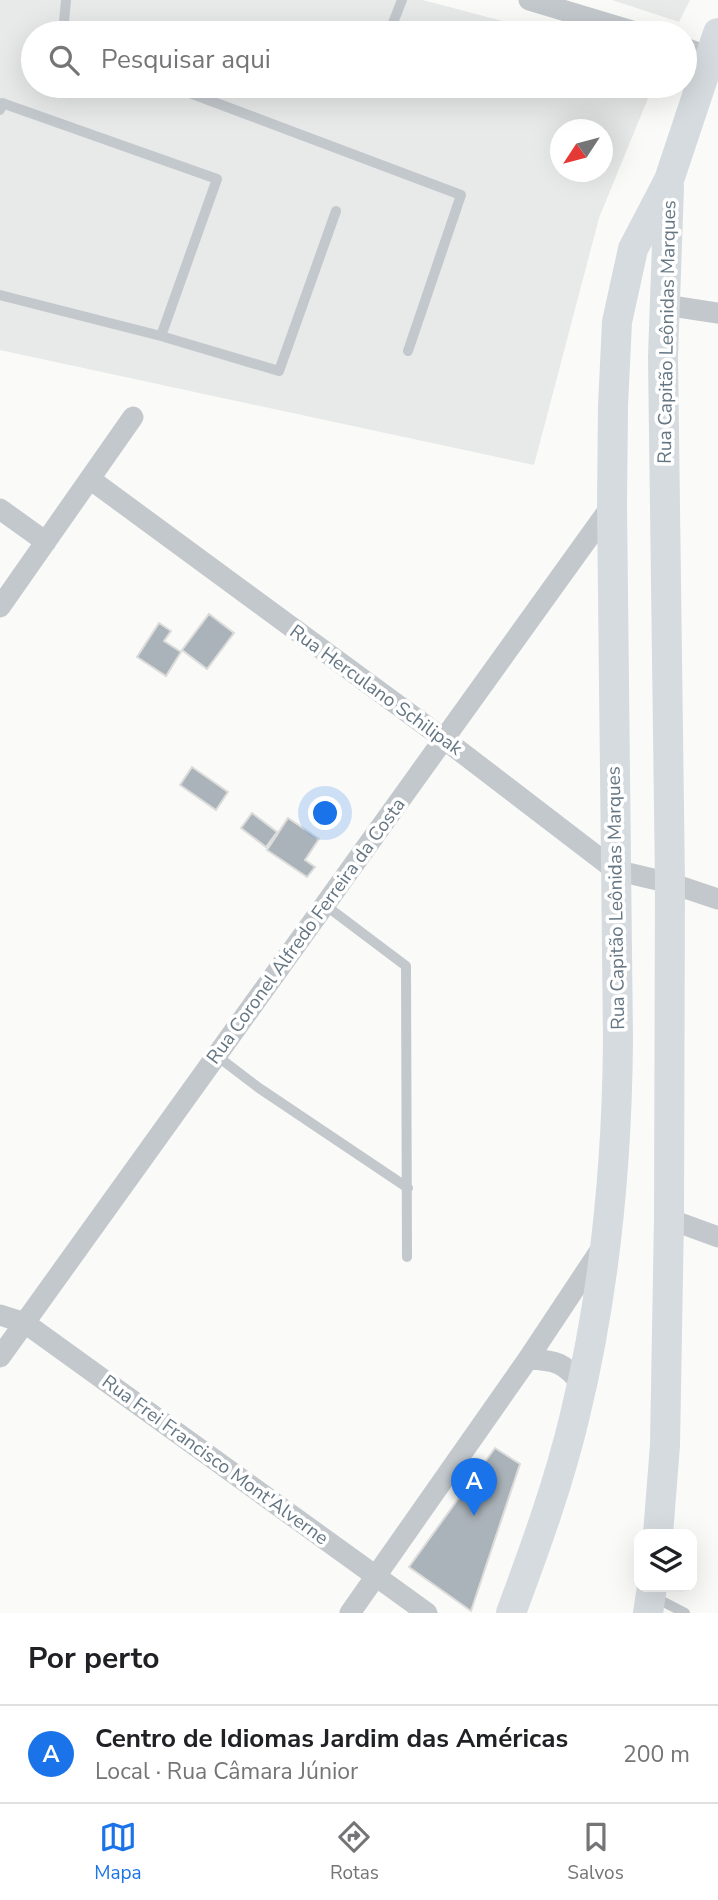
<!DOCTYPE html>
<html lang="pt">
<head>
<meta charset="utf-8">
<style>
	:root { --surface:#fff; --page:#f2f2f2; --text:#202124; --muted:#757577; --line:#e0e0e0; --accent:#1a73e8 }
	body { margin:0; font-family:"Nunito Sans",sans-serif; background:var(--page); color:var(--text) }
	.controls { position:absolute; right:21px; bottom:21px; display:grid; overflow:hidden; border-radius:14px; box-shadow:0 7px 28px #0002 }
	.controls button { width:63px; height:63px; display:grid; place-items:center; padding:0; border:0; border-bottom:2px solid var(--line); background:var(--surface); color:var(--text); font:35px sans-serif }
	.compass { position:absolute; left:550px; top:119px; width:63px; height:63px; border-radius:50%; background:var(--surface); box-shadow:0 7px 28px #0002; rotate:234deg }
	.you { position:absolute; left:326px; top:814px; width:24px; height:24px; margin:-18px; border:5px solid #fff; border-radius:50%; background:#1a73e8; box-shadow:0 0 0 10px #1a73e833 }
	.badge { display:grid; place-items:center; width:46px; height:46px; border-radius:50%; background:var(--accent); color:#fff; font-size:23px; font-weight:700 }
	.pin { position:absolute; translate:-50% -58px; filter:drop-shadow(0 2px 4px #0008) }
	.pin::after { content:''; position:absolute; top:37px; width:24px; height:21px; background:inherit; clip-path:polygon(0 0,100% 0,50% 100%) }
	.list { margin:0; padding:0; list-style:none }
	h2 { display:flex; justify-content:space-between; align-items:center; height:91px; margin:0; padding:0 28px; font-size:30px }
	h2 small { font-size:23px; font-weight:400; color:var(--muted) }
	.list li { display:grid; grid-template-columns:46px 1fr auto; gap:21px; align-items:center; box-sizing:border-box; height:98px; padding:0 28px; border-top:2px solid var(--line) }
	.list b { display:block; font-size:26px; white-space:nowrap }
	.list p { margin:0; font-size:23px; white-space:nowrap; color:var(--muted) }
	.list em { font-size:23px; font-style:normal; color:var(--muted) }
	.icon { flex:none; width:38px; height:38px; fill:none; stroke:currentColor; stroke-width:2; stroke-linecap:round; stroke-linejoin:round }
	.map { position:relative; flex:none; width:718px; height:1613px; overflow:hidden }
	.search { position:absolute; background:var(--surface); box-shadow:0 7px 28px #0002; left:21px; right:21px; top:21px; height:77px; display:flex; align-items:center; gap:18px; box-sizing:border-box; padding:0 24px; border-radius:38px; color:var(--muted); font-size:26px }
	.sheet { height:189px; background:var(--surface) }
	nav { display:flex; justify-content:space-around; align-items:center; box-sizing:border-box; height:98px; border-top:2px solid var(--line); background:var(--surface); font-size:19px; color:var(--muted) }
	nav a { display:grid; justify-items:center; gap:4px }
	nav .on { color:var(--accent) }
	.map>svg:first-child { display:block }
	.built { fill:#e8e9e9; fill-rule:evenodd }
	.building { fill:#aab3b9; stroke:#dcdcda; stroke-width:2 }
	.lines { fill:none; stroke-linecap:round; stroke-linejoin:round }
	.service { stroke:#c3c8cc; stroke-width:10 }
	.minor { stroke:#c3c8cc; stroke-width:21 }
	.secondary { stroke:#d6dbdf; stroke-width:30 }
	.labels { text-anchor:middle; dominant-baseline:central; stroke-width:7; stroke-linejoin:round; paint-order:stroke }
	.street-label { font-size:19px; fill:#657683; stroke:#fff }
</style>
</head>
<body>
<div class="map">
<svg width="718" height="1613" viewBox="0 0 718 1613">
	<rect width="100%" height="100%" fill="#fafaf8"/>
	<path class="built" d="M0,0H423L548,33H33V86H653L599,218L534,465L0,350ZM560,130H602V172H560Z
		M612,0H690L679,22Z"/>
	<path class="building" d="M209,614L234,633L207,669L182,650Z
		M159,623L171,631L164,641L181,652L166,676L137,657Z
		M192,767L228,792L216,810L180,785Z
		M252,813L277,832L266,847L241,828Z
		M288,818L319,839L305,860L315,867L307,877L267,850Z
		M495,1448L520,1464L471,1611L409,1567Z"/>
	<g class="lines">
		<path class="service" d="M63,33L66,0
			M389,33L402,0
			M171,86L461,195L408,351
			M0,110L2,103L217,179L161,336
			M0,295L161,336L279,371L336,211
			M325,905L406,966L407,1257
			M217,1056L259,1088L408,1188
			M654,1597L685,1613"/>
		<path class="minor" d="M529,0L639,33
			M685,48L718,60
			M665,305L718,313
			M90,479L444,739L615,870L670,883L718,899
			M0,509L46,542
			M0,607L133,417
			M669,1219L718,1237
			M0,1315L25,1323L427,1613
			M0,1357L612,505
			M528,1359C556,1360 565,1363 582,1385
			M350,1613L528,1359L603,1246"/>
		<path class="secondary" d="M658,1534L665,1445L669,1219L670,883L663,357L669,187
			M511,1613C535,1548 559,1483 575,1415C605,1292 617,1167 618,1040L612,505L613,406L617,322L633,249L669,180L718,33
			M648,1613L652,1587"/>
	</g>
	<g class="labels">
		<g class="street-label">
			<text transform="translate(667 332) rotate(-89)">Rua Capitão Leônidas Marques</text>
			<text transform="translate(376 690) rotate(36)">Rua Herculano Schilipak</text>
			<text transform="translate(616 898) rotate(-91)">Rua Capitão Leônidas Marques</text>
			<text transform="translate(306 931) rotate(-54)">Rua Coronel Alfredo Ferreira da Costa</text>
			<text transform="translate(215 1460) rotate(36)">Rua Frei Francisco Mont'Alverne</text>
		</g>
	</g>
</svg>
<div class="controls">
<button><svg class="icon" aria-label="layers" viewBox="0 0 24 24"><path d="M12 4l9 5-9 5-9-5zM3 14l9 5 9-5"/></svg></button>
</div>
<svg class="compass" viewBox="-18 -18 36 36"><path d="M0-13l5 13h-10z" fill="#e53935"/><path d="M0 13l5-13h-10z" fill="#757577"/></svg>
<div class="you"></div>
<div class="pin badge" style="left:474px;top:1516px">A</div>
<div class="search"><svg class="icon" aria-label="search" viewBox="0 0 24 24"><circle cx="10" cy="10" r="6"/><path d="M15 15l6 6"/></svg>Pesquisar aqui</div>
</div>
<section class="sheet">
<h2>Por perto<small></small></h2>
<ul class="list">
<li><span class="badge">A</span><div><b>Centro de Idiomas Jardim das Américas</b><p>Local · Rua Câmara Júnior</p></div><em>200 m</em></li>
</ul>
</section>
<nav>
<a class="on"><svg class="icon" aria-label="map" viewBox="0 0 24 24"><path d="M3 6l6-2 6 2 6-2v14l-6 2-6-2-6 2zM9 4v14M15 6v14"/></svg>Mapa</a>
<a><svg class="icon" aria-label="directions" viewBox="0 0 24 24"><path d="M12 3l9 9-9 9-9-9zM9 14v-3h6M13 9l2 2-2 2"/></svg>Rotas</a>
<a><svg class="icon" aria-label="saved" viewBox="0 0 24 24"><path d="M7 4h10v16l-5-4-5 4z"/></svg>Salvos</a>
</nav>
</body>
</html>
